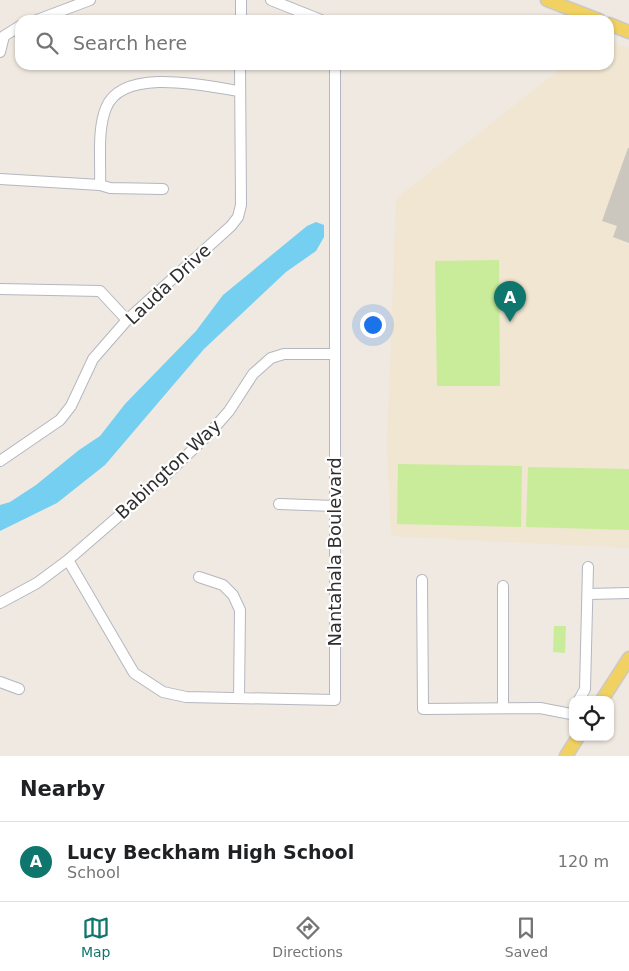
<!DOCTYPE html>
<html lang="en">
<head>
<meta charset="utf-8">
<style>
	:root { --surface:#fff; --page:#f6f6f6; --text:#202124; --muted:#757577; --line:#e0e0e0; --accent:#0f766e }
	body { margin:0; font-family:"DejaVu Sans",sans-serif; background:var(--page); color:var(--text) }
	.controls { position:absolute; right:15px; bottom:15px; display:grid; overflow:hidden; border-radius:10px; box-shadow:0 1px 4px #0004 }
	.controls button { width:45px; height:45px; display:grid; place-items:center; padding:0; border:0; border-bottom:1px solid var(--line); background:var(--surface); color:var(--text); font:25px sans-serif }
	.you { position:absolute; left:372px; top:324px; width:18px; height:18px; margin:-12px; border:4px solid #fff; border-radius:50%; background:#1a73e8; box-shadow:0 0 0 8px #1a73e833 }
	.badge { display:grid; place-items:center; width:32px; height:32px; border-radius:50%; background:var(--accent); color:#fff; font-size:16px; font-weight:700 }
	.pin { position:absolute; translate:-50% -41px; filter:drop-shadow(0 1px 2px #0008) }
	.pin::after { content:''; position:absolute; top:26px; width:18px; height:15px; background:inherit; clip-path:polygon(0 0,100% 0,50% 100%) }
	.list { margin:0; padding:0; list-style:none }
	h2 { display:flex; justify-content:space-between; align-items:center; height:65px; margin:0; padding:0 20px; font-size:21px }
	h2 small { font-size:16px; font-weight:400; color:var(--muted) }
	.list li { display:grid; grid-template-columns:32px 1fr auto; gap:15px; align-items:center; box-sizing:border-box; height:80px; padding:0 20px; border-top:1px solid var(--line) }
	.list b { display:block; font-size:19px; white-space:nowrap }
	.list p { margin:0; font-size:16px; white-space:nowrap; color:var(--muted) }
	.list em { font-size:16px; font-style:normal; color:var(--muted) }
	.icon { flex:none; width:28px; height:28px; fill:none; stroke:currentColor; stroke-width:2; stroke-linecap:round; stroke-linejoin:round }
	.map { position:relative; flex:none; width:629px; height:756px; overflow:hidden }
	.search { position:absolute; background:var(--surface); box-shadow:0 1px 4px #0004; left:15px; right:15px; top:15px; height:55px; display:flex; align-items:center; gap:12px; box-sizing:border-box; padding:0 18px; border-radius:15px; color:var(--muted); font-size:19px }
	.sheet { height:145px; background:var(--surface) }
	nav { display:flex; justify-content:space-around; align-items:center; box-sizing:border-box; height:70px; border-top:1px solid var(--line); background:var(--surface); font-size:14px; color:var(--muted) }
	nav a { display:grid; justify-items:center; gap:2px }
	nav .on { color:var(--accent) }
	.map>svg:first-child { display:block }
	.education { fill:#f0e6d1 }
	.pitch { fill:#c9ec9a }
	.water { fill:#75cff0 }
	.building { fill:#cbc7bf }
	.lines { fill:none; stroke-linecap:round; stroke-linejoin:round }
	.minor-casing { stroke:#b4b7c1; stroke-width:12 }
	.major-casing { stroke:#c9c9c9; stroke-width:15 }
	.minor { stroke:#fff; stroke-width:10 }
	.major { stroke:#f2d163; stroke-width:12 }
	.labels { text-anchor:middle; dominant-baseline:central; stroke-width:4.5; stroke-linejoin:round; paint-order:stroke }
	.street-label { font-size:18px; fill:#2e2e2e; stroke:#fff }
</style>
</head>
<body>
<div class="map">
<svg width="629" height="756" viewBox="0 0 629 756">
	<rect width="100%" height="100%" fill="#efe9e1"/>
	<path class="education" d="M609,41L629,48V548L391,536L387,446L396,199L565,65H609Z"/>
	<path class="pitch" d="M499,260L500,386H437L435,261Z
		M398,464L522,466L521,527L397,524Z
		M528,467L629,469V530L526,527Z
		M554,626H566L565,653L553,652Z"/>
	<path class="water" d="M316,222L324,225V237L316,251L286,272L204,349L105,465L57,503L0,531V505L10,502L36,485L79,450L100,436L125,404L196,331L223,295L307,226Z"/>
	<path class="building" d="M628,148H629V243L613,237L617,226L602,221Z"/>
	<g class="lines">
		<g class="minor-casing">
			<path id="minor" d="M271,0L321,20
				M37,20L90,0
				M241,20V0
				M0,52L4,36L20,26
				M0,179L100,185L110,188L163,189
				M100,185C101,161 97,130 106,108C122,66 207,86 239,91
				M0,289L100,291L127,320
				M0,461L60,420L71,406L93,359L127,320L231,226L238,217L241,205L240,65
				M279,504L334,506
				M68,560L134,673L163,692L186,697L335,700V65
				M199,577L223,585L233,595L240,610L239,698
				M422,580L423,709L540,708L571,714
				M503,586V707
				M588,594L629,593
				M0,603L37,583L68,560L166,475L207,436L229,411L253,374L271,358L284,354H334
				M0,682L19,689
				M579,700L585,689L588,567"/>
		</g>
		<g class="major-casing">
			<path id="major" d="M547,0L599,20
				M609,24L629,32
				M602,700L629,658
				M566,756L578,737"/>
		</g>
		<use href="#minor" class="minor"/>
		<use href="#major" class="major"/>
	</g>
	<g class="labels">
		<g class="street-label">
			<text transform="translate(168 284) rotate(-43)">Lauda Drive</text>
			<text transform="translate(168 469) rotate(-43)">Babington Way</text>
			<text transform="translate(334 552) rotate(-90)">Nantahala Boulevard</text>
		</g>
	</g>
</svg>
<div class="controls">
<button><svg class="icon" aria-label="locate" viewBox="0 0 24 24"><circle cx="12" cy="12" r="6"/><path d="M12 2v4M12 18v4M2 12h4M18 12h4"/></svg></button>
</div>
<div class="you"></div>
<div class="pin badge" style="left:510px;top:322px">A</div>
<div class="search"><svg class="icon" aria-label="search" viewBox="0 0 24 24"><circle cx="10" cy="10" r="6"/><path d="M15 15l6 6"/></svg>Search here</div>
</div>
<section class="sheet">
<h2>Nearby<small></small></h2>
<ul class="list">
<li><span class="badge">A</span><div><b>Lucy Beckham High School</b><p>School</p></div><em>120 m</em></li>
</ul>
</section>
<nav>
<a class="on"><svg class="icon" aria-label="map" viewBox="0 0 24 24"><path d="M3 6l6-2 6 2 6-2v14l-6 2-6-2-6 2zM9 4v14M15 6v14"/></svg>Map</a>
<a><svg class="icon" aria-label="directions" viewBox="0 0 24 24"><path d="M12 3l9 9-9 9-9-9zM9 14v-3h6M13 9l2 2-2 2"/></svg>Directions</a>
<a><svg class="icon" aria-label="saved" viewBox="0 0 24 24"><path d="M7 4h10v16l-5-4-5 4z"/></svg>Saved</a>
</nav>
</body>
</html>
